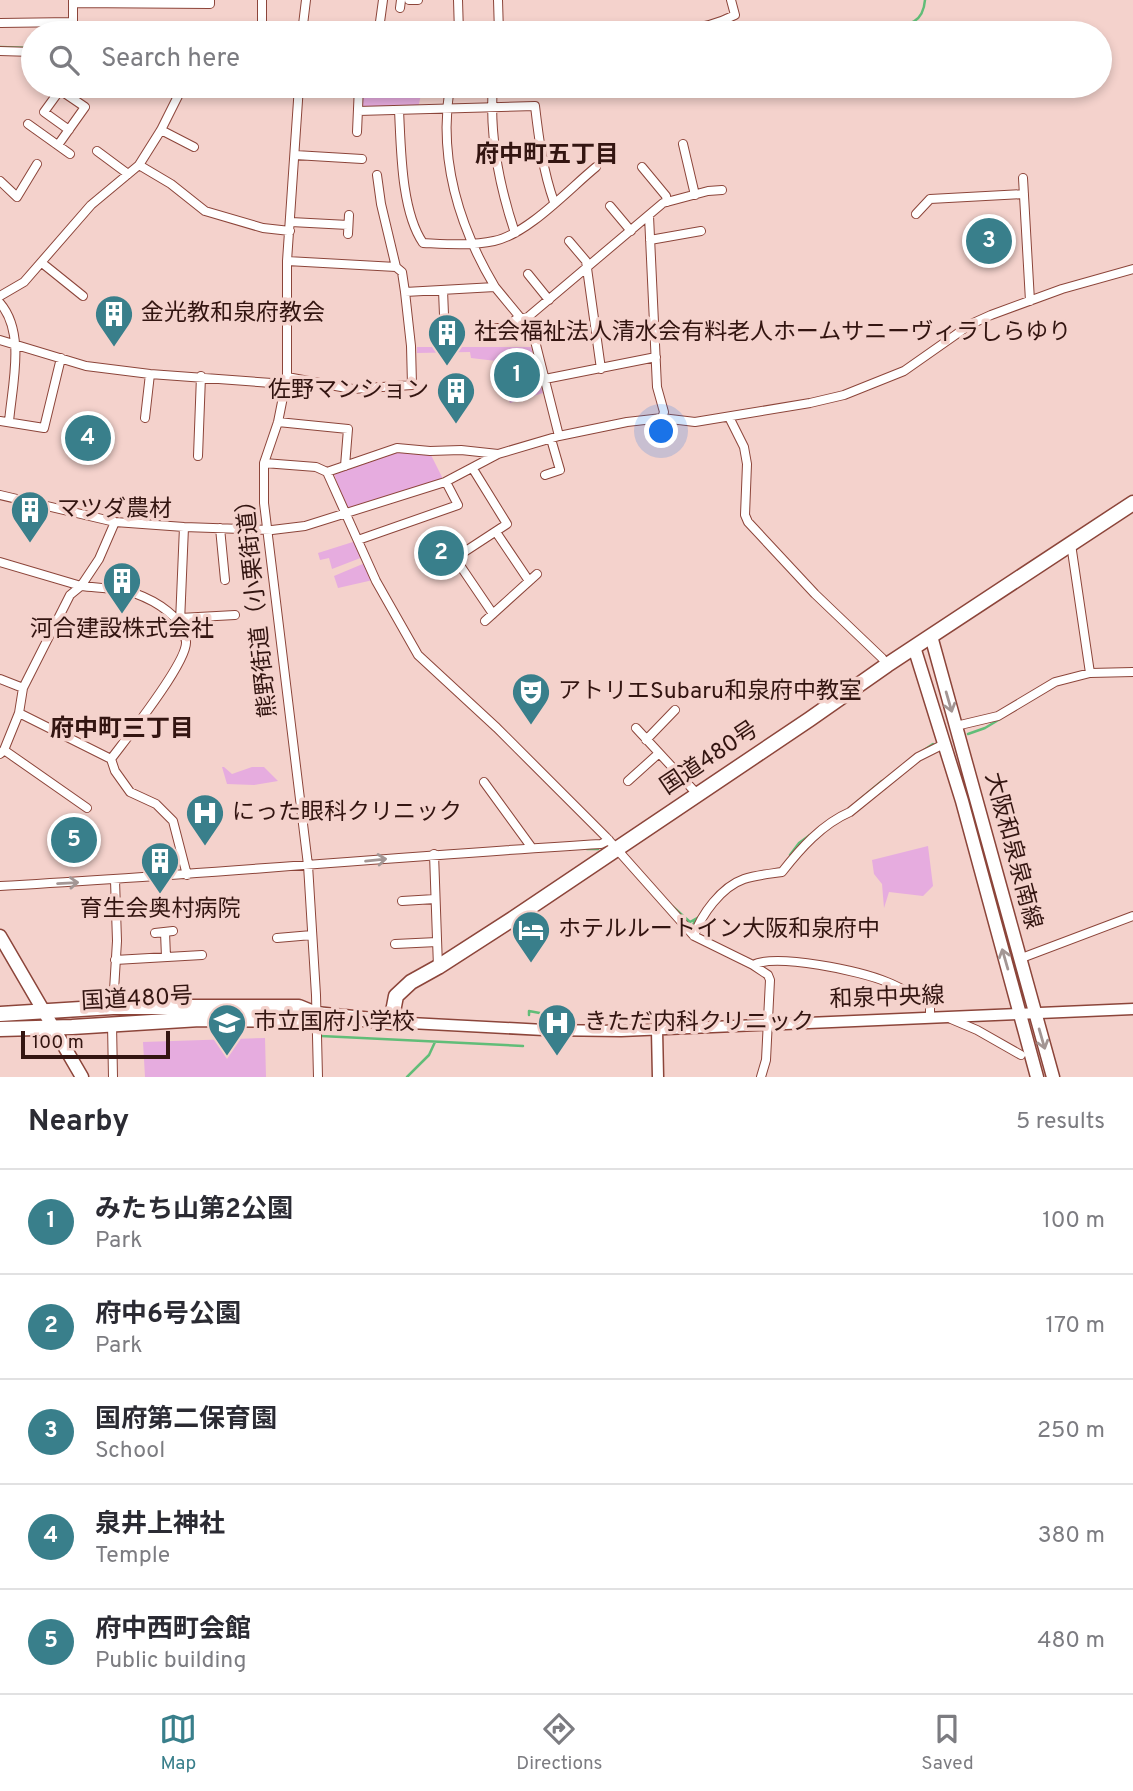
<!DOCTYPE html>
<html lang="en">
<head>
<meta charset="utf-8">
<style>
	:root { --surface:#fff; --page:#f2f2f3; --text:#2b2b33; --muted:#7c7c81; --line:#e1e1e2; --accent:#397f8b }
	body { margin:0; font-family:Overpass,"Noto Sans JP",sans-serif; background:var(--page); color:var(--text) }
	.scale { position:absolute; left:21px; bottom:18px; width:149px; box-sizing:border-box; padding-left:7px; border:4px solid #331511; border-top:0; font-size:19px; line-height:24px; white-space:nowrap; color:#331511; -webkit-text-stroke:5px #f4d2cc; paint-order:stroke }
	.you { position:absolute; left:662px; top:432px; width:24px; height:24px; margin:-18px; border:5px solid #fff; border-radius:50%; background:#1a73e8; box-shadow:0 0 0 10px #1a73e833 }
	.badge { display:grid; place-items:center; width:46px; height:46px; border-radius:50%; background:var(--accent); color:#fff; font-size:23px; font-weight:700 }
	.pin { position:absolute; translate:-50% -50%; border:4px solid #fff; box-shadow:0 2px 7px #0006 }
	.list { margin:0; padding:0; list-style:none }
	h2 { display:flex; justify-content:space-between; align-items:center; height:91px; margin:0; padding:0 28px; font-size:30px }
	h2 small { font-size:23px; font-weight:400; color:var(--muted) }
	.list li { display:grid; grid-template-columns:46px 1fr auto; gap:21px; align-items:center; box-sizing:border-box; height:105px; padding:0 28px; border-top:2px solid var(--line) }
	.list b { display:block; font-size:26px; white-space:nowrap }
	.list p { margin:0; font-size:23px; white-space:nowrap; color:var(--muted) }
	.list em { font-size:23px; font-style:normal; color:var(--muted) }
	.icon { flex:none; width:38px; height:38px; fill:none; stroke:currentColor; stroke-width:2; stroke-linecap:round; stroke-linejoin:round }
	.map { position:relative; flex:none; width:1133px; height:1077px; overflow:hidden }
	.search { position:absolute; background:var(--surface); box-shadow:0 4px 10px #0003; left:21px; right:21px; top:21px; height:77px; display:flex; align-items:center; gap:18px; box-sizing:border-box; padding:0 24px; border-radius:38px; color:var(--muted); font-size:26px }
	.sheet { height:616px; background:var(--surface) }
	nav { display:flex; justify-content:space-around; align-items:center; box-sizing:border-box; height:98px; border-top:2px solid var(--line); background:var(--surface); font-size:19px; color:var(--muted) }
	nav a { display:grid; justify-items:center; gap:4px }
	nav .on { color:var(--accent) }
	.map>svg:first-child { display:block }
	.green { fill:#e6acdf }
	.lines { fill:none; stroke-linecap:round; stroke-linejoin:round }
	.stream { stroke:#61bd78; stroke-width:2.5 }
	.minor-casing { stroke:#8c453a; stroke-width:10 }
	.tertiary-casing { stroke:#8c453a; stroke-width:13 }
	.primary-casing { stroke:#8c453a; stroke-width:15 }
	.trunk-casing { stroke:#8c453a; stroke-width:17 }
	.minor { stroke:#fff; stroke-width:8 }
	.tertiary { stroke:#fff; stroke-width:10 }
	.primary { stroke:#fff; stroke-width:12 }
	.trunk { stroke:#fff; stroke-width:14 }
	.oneway { stroke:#a39694 }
	.labels { text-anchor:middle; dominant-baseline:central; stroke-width:7; stroke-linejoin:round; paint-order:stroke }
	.poi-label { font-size:23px; fill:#331511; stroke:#f4d2cc; text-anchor:start }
	.street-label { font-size:23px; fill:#331511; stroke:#f4d2cc }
	.neighbourhood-label { font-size:24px; font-weight:bold; fill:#331511; stroke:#f4d2cc }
</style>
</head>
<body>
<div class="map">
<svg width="1133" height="1077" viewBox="0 0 1133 1077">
	<rect width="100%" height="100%" fill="#f4d2cc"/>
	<path class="green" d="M362,86H423L418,108L360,109Z
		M417,347H531L543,393L510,403L506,392L495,388L496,361L471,358L470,352L417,353Z
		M396,452L431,455L443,479L348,512L334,474Z
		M440,538L453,556L451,558L454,563L440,572L436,566L425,572L419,559L435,550L432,543Z
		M356,541L363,557L332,569L329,558L320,560L318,553Z
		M365,563L373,580L338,588L334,576Z
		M222,767H224L232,774L252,767H264L278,781L254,785L227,784Z
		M928,846L933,886L923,896L889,892L884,908L882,884L874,874L872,860Z
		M265,1038L266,1077H145L143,1042Z"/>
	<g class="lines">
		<path class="stream" d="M760,31L885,28C907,25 923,25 925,0
			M0,47L33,48
			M968,734L985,728L1000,719
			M924,750L933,744
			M858,801L882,781
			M587,849H598
			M790,855L799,843L810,835
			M672,906L690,922L699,917
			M692,928L695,920
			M529,1015V1011L545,1014
			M321,1036L523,1046
			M407,1077L429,1055L435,1042"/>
		<g class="minor-casing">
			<path id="minor" d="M73,0V33
				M409,0H418
				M458,0L459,33
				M498,0L499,33
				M73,3L210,4V0
				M400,8L401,0
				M380,22L383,0
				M0,23L73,22
				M262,33V0
				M302,33L306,0
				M525,33L573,31L593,33
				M596,33C643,32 692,37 735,15L731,0
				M0,51L33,52
				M57,86V88L85,107L58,145
				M299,86L287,261V377L278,422L264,463V503L308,865L316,995L318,1077
				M450,86C438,158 458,225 495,287
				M493,86C489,136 499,185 515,233
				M60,90L44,112L69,130
				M399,110C401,148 401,211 423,243C446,244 471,246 494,241C528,234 569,189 596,167
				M358,111L535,106C539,140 543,171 554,202
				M28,124L70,154
				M161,130L194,147
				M357,132L359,86
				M683,144L695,195
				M97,151L128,174
				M295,155L362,159
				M139,165L171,184L205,211L263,228L290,231
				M642,167L666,196L667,202
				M377,175L381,204L396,267
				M1023,178L1030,301
				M0,181L17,197L37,164
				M610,206L631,231
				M916,214L930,199L1024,194
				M649,216L657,387L664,412L662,418
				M291,222L348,225
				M348,234L349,215
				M650,240L701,231
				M569,241L586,261L601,369
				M287,261L396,267L402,272L405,292
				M42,263L83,296
				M528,274L549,300
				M443,290L445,340
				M0,296L24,282L91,205L139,165L161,130L183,86
				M0,303C26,333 12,385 9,422
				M485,328H507L515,320L528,317L663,203L708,191L722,190
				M0,340L86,366L150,374L286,384
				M287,377L352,389L412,385L411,346L405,292L495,287L533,333L559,436
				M545,379L656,357
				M729,417L744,447L747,464L745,515L748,522L815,594L882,658L887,665
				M145,418L150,374
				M0,421L44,428L61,358
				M278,422L348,429L345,466
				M198,456L201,376
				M264,463L316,467L327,472L376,581L418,655L497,728L606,837L694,936L753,965C776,953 861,971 887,982C902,988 917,997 930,1005V1018
				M473,469L507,524L455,558L493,614
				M327,472L397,448L430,451L461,450L498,454
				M545,475L560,470L551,439
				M0,495L115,522L184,527L272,530L305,526L445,482L498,454L559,436L627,422L662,418L695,422L810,403L844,395L904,371L971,324L991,315L1062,289L1133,269
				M220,528L225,580
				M496,532L529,581
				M358,540L458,505L446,482
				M1071,544L1090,673
				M0,562L81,586L99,559L115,522
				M180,618L235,615
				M485,621L537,574
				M180,622L184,527
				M0,679L23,688
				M19,713L111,759
				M956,726L998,716L1055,682L1090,673L1133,672
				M636,728L698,795
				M646,740L675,710
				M4,750L87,808
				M0,754L4,750L19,713L23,688L70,595L81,586C97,588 118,588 134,593C156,601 184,617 186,642C187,663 126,739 111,759L115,771L130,792L156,804L173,821L187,875
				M628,781L658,754
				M484,782L532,848
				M434,854L438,967
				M0,886C201,875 400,856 601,844L609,840
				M402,901L435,899
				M165,932L166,957
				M155,933L173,931
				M694,936C701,915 721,887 744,879C756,875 769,874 782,872C800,849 822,824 850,812L918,757L944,744
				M277,938L312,935
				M395,944L437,942
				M1019,959L1133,916
				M115,960L202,955
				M753,965L768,975L770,980L766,1060L761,1077
				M113,1007L117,941L115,880
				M951,1019L977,1030L1021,1055
				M112,1024L113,1077"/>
		</g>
		<g class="tertiary-casing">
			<path id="tertiary" d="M391,1022L544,1030L621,1031L1133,1009
				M657,1030L658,1077"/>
		</g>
		<g class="primary-casing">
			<path id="primary" d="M931,636L1053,1077
				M914,647L962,801L1037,1077
				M0,936L82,1077"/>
		</g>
		<g class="trunk-casing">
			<path id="trunk" d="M0,1014L113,1007H299L316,1014L391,1022L396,996L411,982L438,967L514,918L810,719L887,665L1133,503
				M0,1029L72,1027L200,1019L305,1020L316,1014"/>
		</g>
		<use href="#minor" class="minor"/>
		<use href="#tertiary" class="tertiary"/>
		<use href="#primary" class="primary"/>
		<use href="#trunk" class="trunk"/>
	</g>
	<defs><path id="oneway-shaft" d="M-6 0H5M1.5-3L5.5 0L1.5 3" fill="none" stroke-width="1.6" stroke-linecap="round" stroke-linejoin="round" transform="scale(1.75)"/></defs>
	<g class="oneway">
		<use href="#oneway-shaft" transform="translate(949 702) rotate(74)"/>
		<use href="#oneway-shaft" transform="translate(376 860) rotate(-6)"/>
		<use href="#oneway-shaft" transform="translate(68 883) rotate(-3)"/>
		<use href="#oneway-shaft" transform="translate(1005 959) rotate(-106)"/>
		<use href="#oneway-shaft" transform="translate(1042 1039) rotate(74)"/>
	</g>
	<defs>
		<g id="building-pin" transform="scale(2.0125)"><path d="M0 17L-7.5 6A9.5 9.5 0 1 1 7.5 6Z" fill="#397f8b" stroke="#f4d2cc"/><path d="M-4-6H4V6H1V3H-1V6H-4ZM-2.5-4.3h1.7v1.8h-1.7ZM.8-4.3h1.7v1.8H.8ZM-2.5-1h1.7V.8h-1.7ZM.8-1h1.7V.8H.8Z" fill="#fff"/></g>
		<g id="theatre-pin" transform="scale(2.0125)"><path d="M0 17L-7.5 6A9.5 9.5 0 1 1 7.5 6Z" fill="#397f8b" stroke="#f4d2cc"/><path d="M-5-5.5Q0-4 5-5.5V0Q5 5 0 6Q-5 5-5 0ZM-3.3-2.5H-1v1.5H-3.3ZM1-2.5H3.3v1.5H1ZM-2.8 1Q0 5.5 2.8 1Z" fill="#fff"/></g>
		<g id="hospital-pin" transform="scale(2.0125)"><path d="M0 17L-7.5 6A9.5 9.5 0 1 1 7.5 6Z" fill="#397f8b" stroke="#f4d2cc"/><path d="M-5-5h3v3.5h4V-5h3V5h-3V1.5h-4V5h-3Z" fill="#fff"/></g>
		<g id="hotel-pin" transform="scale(2.0125)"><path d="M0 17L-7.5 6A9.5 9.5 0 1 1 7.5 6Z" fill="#397f8b" stroke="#f4d2cc"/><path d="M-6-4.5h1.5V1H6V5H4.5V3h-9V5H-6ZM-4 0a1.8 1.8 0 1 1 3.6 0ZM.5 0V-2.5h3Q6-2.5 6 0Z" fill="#fff"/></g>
		<g id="school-pin" transform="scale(2.0125)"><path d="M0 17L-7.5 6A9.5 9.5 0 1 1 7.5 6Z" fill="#397f8b" stroke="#f4d2cc"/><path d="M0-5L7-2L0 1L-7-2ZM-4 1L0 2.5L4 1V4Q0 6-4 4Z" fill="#fff"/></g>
	</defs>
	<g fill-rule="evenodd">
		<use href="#building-pin" x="114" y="314"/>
		<use href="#building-pin" x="447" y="333"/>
		<use href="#building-pin" x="456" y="391"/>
		<use href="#building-pin" x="30" y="510"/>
		<use href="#building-pin" x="122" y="581"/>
		<use href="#theatre-pin" x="531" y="692"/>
		<use href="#hospital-pin" x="205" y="813"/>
		<use href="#building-pin" x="160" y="861"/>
		<use href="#hotel-pin" x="531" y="930"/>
		<use href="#school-pin" x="227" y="1023"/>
		<use href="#hospital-pin" x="557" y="1023"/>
	</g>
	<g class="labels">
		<g class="poi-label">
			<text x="141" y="314">金光教和泉府教会</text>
			<text x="474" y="333">社会福祉法人清水会有料老人ホームサニーヴィラしらゆり</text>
			<text x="429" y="391" text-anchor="end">佐野マンション</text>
			<text x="57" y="510">マツダ農材</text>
			<text x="122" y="630" text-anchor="middle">河合建設株式会社</text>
			<text x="558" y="692">アトリエSubaru和泉府中教室</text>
			<text x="232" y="813">にった眼科クリニック</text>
			<text x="160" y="910" text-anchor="middle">育生会奥村病院</text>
			<text x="558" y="930">ホテルルートイン大阪和泉府中</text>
			<text x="254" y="1023">市立国府小学校</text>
			<text x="584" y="1023">きただ内科クリニック</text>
		</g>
		<g class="street-label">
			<text transform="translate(258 603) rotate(-96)">熊野街道（小栗街道）</text>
			<text transform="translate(710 759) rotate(-34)">国道480号</text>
			<text transform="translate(1012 851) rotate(75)">大阪和泉泉南線</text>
			<text transform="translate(887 999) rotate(-2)">和泉中央線</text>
			<text transform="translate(137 1000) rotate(-3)">国道480号</text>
		</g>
		<g class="neighbourhood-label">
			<text x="547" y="156">府中町五丁目</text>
			<text x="122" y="730">府中町三丁目</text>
		</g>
	</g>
</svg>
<div class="scale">100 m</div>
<div class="you"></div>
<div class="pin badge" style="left:517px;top:375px">1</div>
<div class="pin badge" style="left:441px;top:553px">2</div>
<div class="pin badge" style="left:989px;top:241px">3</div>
<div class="pin badge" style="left:88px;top:438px">4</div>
<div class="pin badge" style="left:74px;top:840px">5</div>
<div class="search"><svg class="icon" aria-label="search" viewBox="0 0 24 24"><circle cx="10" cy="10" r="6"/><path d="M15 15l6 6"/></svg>Search here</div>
</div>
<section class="sheet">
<h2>Nearby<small>5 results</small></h2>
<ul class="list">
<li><span class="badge">1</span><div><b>みたち山第2公園</b><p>Park</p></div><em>100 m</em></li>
<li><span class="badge">2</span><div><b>府中6号公園</b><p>Park</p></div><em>170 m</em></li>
<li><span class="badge">3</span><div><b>国府第二保育園</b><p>School</p></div><em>250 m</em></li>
<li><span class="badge">4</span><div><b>泉井上神社</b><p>Temple</p></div><em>380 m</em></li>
<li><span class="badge">5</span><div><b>府中西町会館</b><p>Public building</p></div><em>480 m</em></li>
</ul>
</section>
<nav>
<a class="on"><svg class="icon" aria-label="map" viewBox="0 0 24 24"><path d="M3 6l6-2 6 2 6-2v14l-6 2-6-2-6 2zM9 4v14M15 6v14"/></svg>Map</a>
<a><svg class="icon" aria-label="directions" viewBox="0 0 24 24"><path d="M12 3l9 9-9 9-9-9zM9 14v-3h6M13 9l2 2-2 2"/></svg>Directions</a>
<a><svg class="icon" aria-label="saved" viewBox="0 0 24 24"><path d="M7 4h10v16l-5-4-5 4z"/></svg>Saved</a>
</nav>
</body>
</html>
